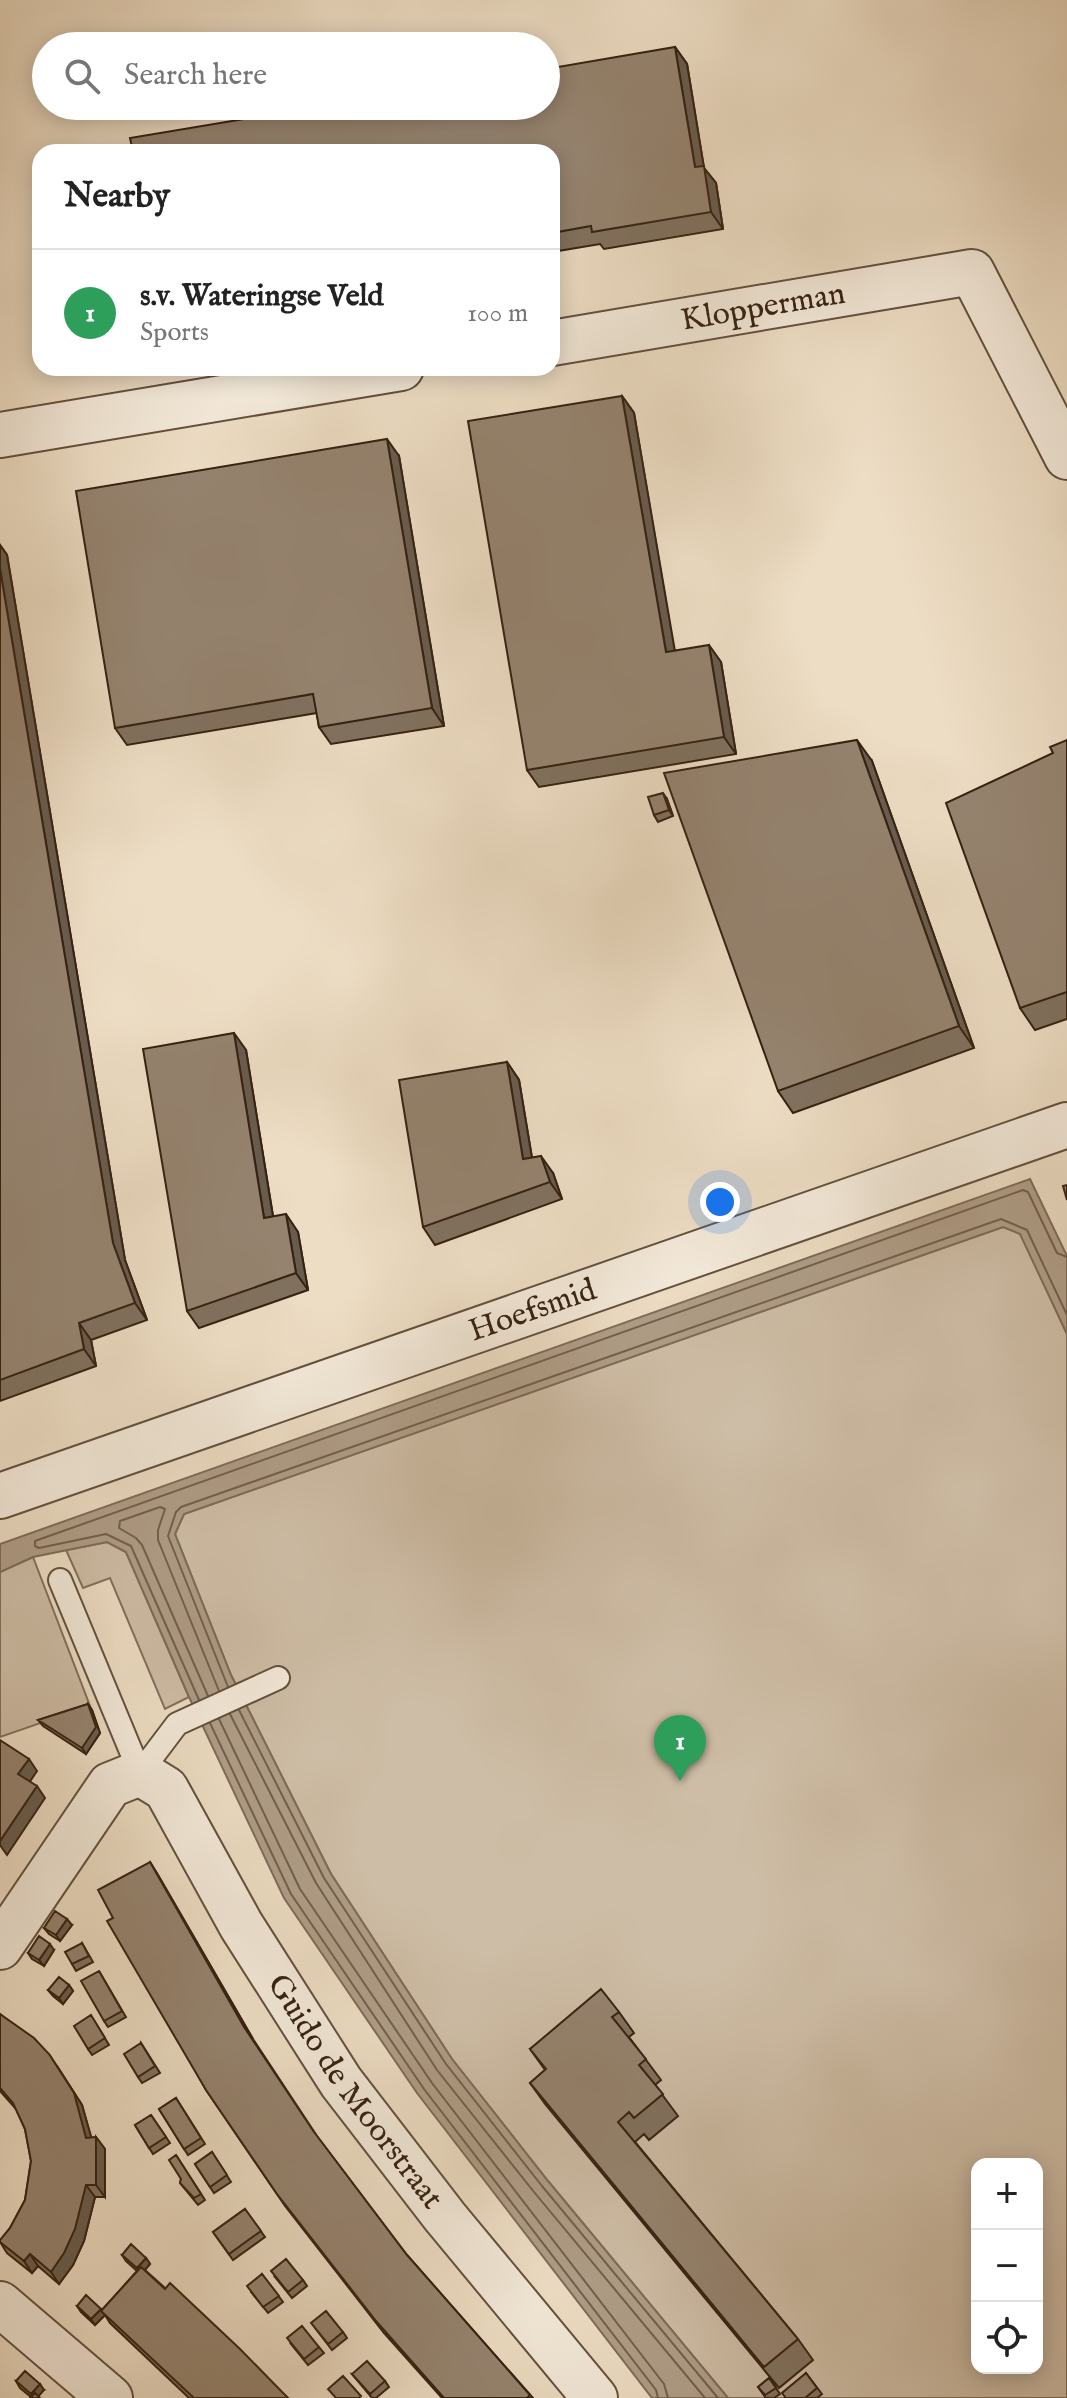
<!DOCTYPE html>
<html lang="en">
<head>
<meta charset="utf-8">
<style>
	:root { --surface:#fff; --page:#f6f6f6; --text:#222; --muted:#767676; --line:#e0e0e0; --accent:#8f2418 }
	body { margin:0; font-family:"IM FELL English",serif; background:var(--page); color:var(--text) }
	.controls { position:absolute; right:24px; bottom:24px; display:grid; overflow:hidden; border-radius:16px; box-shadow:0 4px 20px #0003 }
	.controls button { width:72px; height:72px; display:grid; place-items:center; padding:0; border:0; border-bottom:2px solid var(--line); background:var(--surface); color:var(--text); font:40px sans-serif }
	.you { position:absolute; left:720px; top:1202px; width:28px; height:28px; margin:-20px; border:6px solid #fff; border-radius:50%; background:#1a73e8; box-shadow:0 0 0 12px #1a73e833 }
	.badge { display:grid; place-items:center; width:52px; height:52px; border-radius:50%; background:var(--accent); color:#fff; font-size:26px; font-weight:700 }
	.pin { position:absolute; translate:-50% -66px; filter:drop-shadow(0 2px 4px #0008) }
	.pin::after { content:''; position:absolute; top:42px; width:28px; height:24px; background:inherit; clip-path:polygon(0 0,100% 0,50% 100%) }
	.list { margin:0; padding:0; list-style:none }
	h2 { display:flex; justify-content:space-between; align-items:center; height:104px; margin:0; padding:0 32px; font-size:34px }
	h2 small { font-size:26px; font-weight:400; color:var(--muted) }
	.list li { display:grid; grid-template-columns:52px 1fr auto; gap:24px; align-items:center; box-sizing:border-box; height:128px; padding:0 32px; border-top:2px solid var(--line) }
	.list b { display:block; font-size:30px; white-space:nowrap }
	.list p { margin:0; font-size:26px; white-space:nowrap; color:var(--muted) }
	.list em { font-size:26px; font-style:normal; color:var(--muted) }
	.icon { flex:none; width:44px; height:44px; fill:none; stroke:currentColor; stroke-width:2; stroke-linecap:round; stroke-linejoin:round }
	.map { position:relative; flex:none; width:1067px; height:2398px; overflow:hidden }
	.search { position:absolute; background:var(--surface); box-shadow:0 4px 20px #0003; left:32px; top:32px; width:528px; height:88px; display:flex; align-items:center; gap:20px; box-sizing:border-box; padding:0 28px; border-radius:44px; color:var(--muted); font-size:30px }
	.panel { position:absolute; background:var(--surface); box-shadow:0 4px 20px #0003; left:32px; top:144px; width:528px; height:232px; border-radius:24px }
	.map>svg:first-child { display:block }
	.green { fill:#cebda6; stroke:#826f5c; stroke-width:2; fill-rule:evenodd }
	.water { fill:#af9d87; stroke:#7f6b58; stroke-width:2 }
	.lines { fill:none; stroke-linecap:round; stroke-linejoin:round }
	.shore { stroke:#725f4c; stroke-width:2 }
	.service-casing { stroke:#64503e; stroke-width:26 }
	.minor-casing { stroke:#64503e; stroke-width:48 }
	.service { stroke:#f3e9d9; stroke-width:22 }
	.minor { stroke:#f3e9d9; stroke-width:44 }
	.wall { fill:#80715f; stroke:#362112; stroke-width:2 }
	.shaded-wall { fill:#685c4e; stroke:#362112; stroke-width:2 }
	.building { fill:#95836f; stroke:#362112; stroke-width:2 }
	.labels { text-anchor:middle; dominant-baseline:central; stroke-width:7; stroke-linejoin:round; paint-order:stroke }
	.street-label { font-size:32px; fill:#362112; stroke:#f3e9d9 }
</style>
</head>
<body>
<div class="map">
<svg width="1067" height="2398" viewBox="0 0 1067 2398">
	<rect width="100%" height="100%" fill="#edddc4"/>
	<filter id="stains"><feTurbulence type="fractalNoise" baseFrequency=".0025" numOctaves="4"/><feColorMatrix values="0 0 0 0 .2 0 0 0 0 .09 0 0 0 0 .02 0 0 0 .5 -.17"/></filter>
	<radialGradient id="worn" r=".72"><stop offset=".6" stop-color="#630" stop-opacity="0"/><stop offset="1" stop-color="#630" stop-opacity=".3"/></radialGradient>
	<path class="green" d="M1003,1227L1020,1233L1067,1334V2398H728L548,2181L452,2059L331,1874L231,1675L175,1534L184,1514ZM977,2164H1037V2368H977Z
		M107,1542L126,1552L189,1697L165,1709L110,1578L83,1588L66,1550Z
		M33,1557L90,1706L0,1737V1572Z"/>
	<path class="water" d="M1030,1179L1067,1256V1334L1020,1234L1003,1227L184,1514L175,1534L231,1675L331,1874L452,2059L548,2181L728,2398H652L417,2093L284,1898L189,1697L126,1552L107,1542L33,1557L0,1572V1544Z"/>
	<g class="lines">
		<path class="shore" d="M228,1687L168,1536L176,1512L181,1507L1001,1219L1027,1230L1067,1315
			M208,1696L142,1545L136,1538L119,1528L120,1521L160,1507L165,1509L158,1530V1540L219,1691
			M199,1700L131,1546L106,1534L39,1548L35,1546V1541L1023,1190L1028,1192L1057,1253L1067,1257
			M239,1710L324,1878L446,2064L542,2186L718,2398
			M230,1714L316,1883L437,2070L534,2192L705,2398
			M219,1719L300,1889L432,2083L664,2384L668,2398
			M210,1723L291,1894L424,2089L656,2390L658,2398"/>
		<g class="service-casing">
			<path id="service" d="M60,1580L140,1773
				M140,1773L177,1724L278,1678"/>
		</g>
		<g class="minor-casing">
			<g id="minor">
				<path id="s1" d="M552,343L972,272L1067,457"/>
				<path d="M0,435L401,368"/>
				<path id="s2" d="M0,1496L1067,1125"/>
				<path id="s3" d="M0,1947L110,1785L140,1773L166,1789L241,1925L341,2082L445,2217L595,2398"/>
				<path d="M0,2304L110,2398"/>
			</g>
		</g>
		<use href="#service" class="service"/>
		<use href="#minor" class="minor"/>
	</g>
	<path class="wall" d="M675,47L687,64L704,168L716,183L723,229L604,249L600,244L552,252V152Z
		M622,396L634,413L674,650L721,662L736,754L539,787L527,770Z
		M399,456L444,726L331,744L319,727L317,713L127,745L115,728Z
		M0,545L7,555L125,1260L147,1320L91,1340L96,1366L0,1401Z
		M1067,740V1019L1035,1030L1020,1008L1053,753Z
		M872,761L974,1048L793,1113L778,1091Z
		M667,799L673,816L658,822L654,815Z
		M246,1050L273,1216L298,1232L308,1290L199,1328L187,1311Z
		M507,1062L519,1080L532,1158L553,1173L562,1199L435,1245L423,1227Z
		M88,1704L92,1710L100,1733L86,1754L43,1726L38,1720Z
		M150,1862L158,1875L253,2039L317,2136L407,2255L533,2398H442L384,2333L285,2206L206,2090L113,1918Z
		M72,1925L60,1941L49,1934L44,1928Z
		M82,1943L93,1962L76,1971L72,1964Z
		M54,1950L44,1966L32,1959L28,1953Z
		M99,1971L126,2017L108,2027L104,2021Z
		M69,1985L73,1991L63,2004L53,1996L48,1990Z
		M619,2012L634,2033L629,2037L661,2080L655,2085L678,2116L649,2140L644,2134L635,2142L798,2339L813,2360L779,2388L545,2104L530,2083L545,2070L530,2049Z
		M0,2014L57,2066L82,2105L91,2138L96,2137L105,2149V2197H95L84,2241L73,2265L59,2284L38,2266L32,2273L7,2253L0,2242L10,2228L25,2200L31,2161L25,2129L16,2109L0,2091Z
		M95,2022L109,2045L92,2055L88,2049Z
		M141,2043L160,2073L142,2083L138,2077Z
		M176,2098L205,2144L188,2155L159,2109Z
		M151,2115L170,2143L153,2154L135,2125Z
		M212,2152L231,2182L214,2193L195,2164Z
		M176,2155L205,2200L198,2205L180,2183L181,2179Z
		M245,2209L265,2237L233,2260L213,2232Z
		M122,2255L146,2258L150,2264L145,2270L288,2398H189L110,2323L105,2315L95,2325L81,2312L77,2306L102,2310L137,2271L126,2261Z
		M262,2274L283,2302L268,2313L251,2292Z
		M275,2277L303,2280L307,2286L292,2298Z
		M316,2329L343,2332L347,2338L332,2350Z
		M291,2344L319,2347L324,2353L308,2365Z
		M806,2373L822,2394L817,2398H785Z
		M352,2374L385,2381L389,2387L376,2398H372Z
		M769,2378L780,2394L774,2398H766L758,2387Z
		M16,2381L44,2390L31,2397L20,2388Z"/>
	<path class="shaded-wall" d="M675,47L687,64L704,168L716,183L723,229L711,212L695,167Z
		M622,396L634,413L678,669L666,652Z
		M387,439L399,456L444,726L432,708Z
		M0,545L7,555L125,1260L147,1320L135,1303L113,1243L0,569Z
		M709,645L721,662L736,754L724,737Z
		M857,740L872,761L974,1048L959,1026Z
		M663,793L667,799L673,816L669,810Z
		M234,1033L246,1050L276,1235L264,1218Z
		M507,1062L519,1080L535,1176L523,1159Z
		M541,1156L553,1173L562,1199L550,1182Z
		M286,1214L298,1232L308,1290L296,1273Z
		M79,1323L91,1340L96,1366L84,1349Z
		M88,1704L92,1710L100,1733L86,1754L82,1748Z
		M29,1759L37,1771L27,1786L18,1774Z
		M37,1786L45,1798L7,1855L0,1845V1841Z
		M150,1862L158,1875L253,2039L244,2027Z
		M67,1919L72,1925L60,1941L56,1935Z
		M50,1944L54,1950L44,1966L39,1960Z
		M69,1985L73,1991L63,2004L59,1998Z
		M49,2054L82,2105L95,2150L86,2138Z
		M96,2137L105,2149V2197L96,2185Z
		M86,2185L95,2197L84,2241L73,2265L59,2284L51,2272Z
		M30,2254L38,2266L32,2273L24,2261Z
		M146,2258L150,2264L141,2274L137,2268Z
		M101,2309L105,2315L95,2325L91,2319Z
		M40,2384L44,2390L37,2398H33L31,2394Z"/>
	<path class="building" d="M675,47L695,167L704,166L711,212L592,232L591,226L552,233V152H133L130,138L323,106H546V69Z
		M622,396L666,652L709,645L724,737L527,770L468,421Z
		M387,439L432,708L319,727L313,694L115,728L76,491Z
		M0,569L113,1243L135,1303L79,1323L84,1349L0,1380Z
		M857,740L959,1026L778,1091L664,773Z
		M1067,740V992L1020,1008L946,803L1053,753L1050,747Z
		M663,793L669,810L654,815L648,797Z
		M234,1033L264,1218L286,1214L296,1273L187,1311L143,1049Z
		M507,1062L523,1159L541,1156L550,1182L423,1227L399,1080Z
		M1067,1185V1200L1063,1186Z
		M88,1704L96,1727L82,1748L38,1720Z
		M0,1740L29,1759L18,1774L37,1786L0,1841Z
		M150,1862L244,2027L314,2132L407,2255L530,2395L527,2398H444L376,2321L277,2194L206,2090L107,1921L113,1918L98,1890Z
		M55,1911L67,1919L56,1935L44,1928Z
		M39,1936L50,1944L39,1960L28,1953Z
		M82,1943L89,1956L72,1964L65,1952Z
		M99,1971L122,2011L104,2021L81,1981Z
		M59,1977L69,1985L59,1998L48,1990Z
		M601,1989L619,2012L612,2017L646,2059L639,2065L663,2094L634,2118L629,2112L618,2122L798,2339L764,2367L530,2083L546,2069L530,2049Z
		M0,2014L34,2038L49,2054L74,2093L86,2138L96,2137V2185H86L75,2229L64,2253L51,2272L30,2254L24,2261L0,2242V2240L10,2228L25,2200L31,2161L25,2129L13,2103L0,2088Z
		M91,2015L105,2038L88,2049L74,2026Z
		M141,2043L155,2066L138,2077L124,2054Z
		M176,2098L201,2138L184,2149L159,2109Z
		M151,2115L166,2137L149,2148L135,2125Z
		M212,2152L227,2175L210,2187L195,2164Z
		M176,2155L201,2194L194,2198L180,2183L181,2179L169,2160Z
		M245,2209L261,2231L229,2254L213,2232Z
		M131,2244L146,2258L137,2268L122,2255Z
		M286,2259L303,2280L288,2292L271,2271Z
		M141,2267L165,2289L170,2283L240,2349L288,2398H194L101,2311Z
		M262,2274L279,2296L263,2307L247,2286Z
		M86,2295L101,2309L91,2319L77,2306Z
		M326,2311L343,2332L328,2344L311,2323Z
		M302,2326L319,2347L304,2359L287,2338Z
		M367,2361L385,2381L370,2394L352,2374Z
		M25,2371L40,2384L31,2394L16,2381Z
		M806,2373L817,2388L805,2398H786L782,2393Z
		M343,2376L361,2396L359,2398H336L328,2389Z
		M769,2378L776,2388L765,2395L758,2387Z
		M35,2393L40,2398H30Z"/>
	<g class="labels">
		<g class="street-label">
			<text stroke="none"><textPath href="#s1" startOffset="214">Klopperman</textPath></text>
			<text stroke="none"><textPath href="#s2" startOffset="564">Hoefsmid</textPath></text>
			<text stroke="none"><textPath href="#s3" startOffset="616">Guido de Moorstraat</textPath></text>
		</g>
	</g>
	<rect width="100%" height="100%" filter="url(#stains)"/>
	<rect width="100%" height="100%" fill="url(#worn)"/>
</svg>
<div class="controls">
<button>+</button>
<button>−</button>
<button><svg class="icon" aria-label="locate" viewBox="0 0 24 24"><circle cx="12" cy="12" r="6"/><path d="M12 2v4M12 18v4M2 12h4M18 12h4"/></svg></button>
</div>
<div class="you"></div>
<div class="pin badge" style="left:680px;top:1781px;background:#2e9e5b">1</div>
<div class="search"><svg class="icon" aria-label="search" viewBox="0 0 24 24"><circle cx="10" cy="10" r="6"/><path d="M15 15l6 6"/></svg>Search here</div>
<section class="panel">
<h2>Nearby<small></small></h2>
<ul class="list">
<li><span class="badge" style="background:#2e9e5b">1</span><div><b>s.v. Wateringse Veld</b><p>Sports</p></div><em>100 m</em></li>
</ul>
</section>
</div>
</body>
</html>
